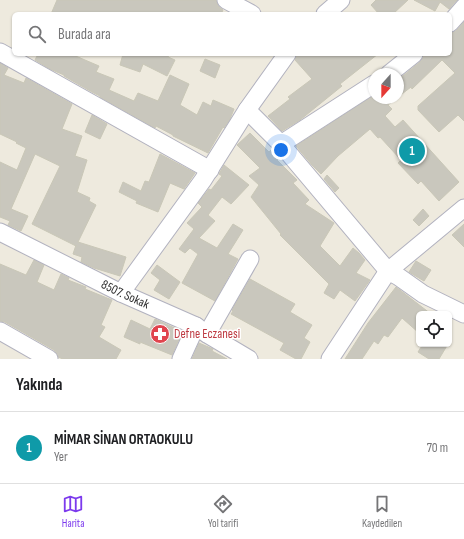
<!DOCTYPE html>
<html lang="tr">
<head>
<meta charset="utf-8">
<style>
	:root { --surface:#fff; --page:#f6f6f6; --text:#202124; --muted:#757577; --line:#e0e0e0; --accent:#7c3aed }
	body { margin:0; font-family:"Sofia Sans Condensed",sans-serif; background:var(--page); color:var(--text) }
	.controls { position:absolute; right:12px; bottom:12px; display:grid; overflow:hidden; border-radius:6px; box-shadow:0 1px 3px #0004 }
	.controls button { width:36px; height:36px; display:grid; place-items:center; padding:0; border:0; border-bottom:1px solid var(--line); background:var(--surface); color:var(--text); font:20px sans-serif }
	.compass { position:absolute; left:368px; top:68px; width:36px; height:36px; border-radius:50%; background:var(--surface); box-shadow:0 1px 3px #0004; rotate:201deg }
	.you { position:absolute; left:281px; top:150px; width:14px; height:14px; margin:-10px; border:3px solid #fff; border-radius:50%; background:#1a73e8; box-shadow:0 0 0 6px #1a73e833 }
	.badge { display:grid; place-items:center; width:26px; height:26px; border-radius:50%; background:var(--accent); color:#fff; font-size:13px; font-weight:700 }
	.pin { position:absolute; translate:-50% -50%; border:2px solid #fff; box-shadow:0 1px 4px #0006 }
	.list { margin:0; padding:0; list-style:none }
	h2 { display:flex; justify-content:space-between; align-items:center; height:52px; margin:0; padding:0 16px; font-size:17px }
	h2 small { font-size:13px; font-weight:400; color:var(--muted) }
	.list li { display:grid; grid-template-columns:26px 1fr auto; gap:12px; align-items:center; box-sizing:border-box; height:72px; padding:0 16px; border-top:1px solid var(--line) }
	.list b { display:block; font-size:15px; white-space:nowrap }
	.list p { margin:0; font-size:13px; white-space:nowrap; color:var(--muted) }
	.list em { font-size:13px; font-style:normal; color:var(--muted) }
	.icon { flex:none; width:22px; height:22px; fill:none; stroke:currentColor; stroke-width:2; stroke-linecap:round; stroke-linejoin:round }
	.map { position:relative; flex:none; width:464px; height:359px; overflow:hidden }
	.search { position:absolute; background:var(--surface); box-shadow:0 1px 3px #0004; left:12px; right:12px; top:12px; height:44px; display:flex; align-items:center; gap:10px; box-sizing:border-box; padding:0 14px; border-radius:6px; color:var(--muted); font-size:15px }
	.sheet { height:124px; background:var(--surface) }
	nav { display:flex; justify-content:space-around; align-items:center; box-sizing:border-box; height:56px; border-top:1px solid var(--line); background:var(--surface); font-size:11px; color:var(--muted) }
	nav a { display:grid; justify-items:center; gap:2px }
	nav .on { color:var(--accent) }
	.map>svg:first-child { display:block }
	.building { fill:#c9c7bd; stroke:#c9c7b7 }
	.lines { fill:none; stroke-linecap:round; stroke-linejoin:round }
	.minor-casing { stroke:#b2b2bf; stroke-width:19 }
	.minor { stroke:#fff; stroke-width:17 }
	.labels { text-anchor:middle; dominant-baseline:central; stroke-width:3; stroke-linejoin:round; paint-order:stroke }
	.street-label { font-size:13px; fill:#2c2c2c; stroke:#fff }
	.health-label { font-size:13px; fill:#be3a42; stroke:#fff; text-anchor:start }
</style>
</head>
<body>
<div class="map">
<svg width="464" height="359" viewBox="0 0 464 359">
	<rect width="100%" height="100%" fill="#eeeade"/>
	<path class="building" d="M57,0H216L218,6L223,10L221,14H51Z
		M376,0H408L393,14H379L371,5Z
		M414,0H457L449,9L440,2L435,11Z
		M464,22V121L458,115L439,132L418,110V106L455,73L442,60L412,89L411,87L398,97V80L420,62L423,58L424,54H450V33L454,32L457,30Z
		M38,54H71L99,66L96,72L114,79L109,90L134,101L138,93L158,101L170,75L189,84L180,105L197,115L203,102L211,106L213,100L234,109L230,119L224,128L223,127L208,153L173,136V135L156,126L155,128L100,97V96L92,92L64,76V75L50,69L35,60Z
		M123,54H169L168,57L175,60L167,76L143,64L140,72L120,65Z
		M297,54H378L340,84L342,86L300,120L282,131L268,116L290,99L288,97L312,79L295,60Z
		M205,59L220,65L215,78L200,71Z
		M0,63L8,68L4,75L24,83L26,78L72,104L62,129L82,136L75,156L87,160L77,192L90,198L89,201L96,205L78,242L126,257L120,276L94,268L81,262L82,257L73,254L76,245V246L32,224L60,166L35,154L11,209L28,216L21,231L8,225L10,221L0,217V162L17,170L26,148L16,143L17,142L0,134Z
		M373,96L374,98H397L388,105L392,109L385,116L395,127L403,120L459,182L439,201L421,181L418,184L398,163L401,160L380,137L378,138L370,129L338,156L321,174L312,165L296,146Z
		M92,115L107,124L100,139L85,132Z
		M250,133L269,152L272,149L279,158L277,160L297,180L293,183L309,200L305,204L334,223L320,246L340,266L353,248L359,253L365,260L356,273L370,280L355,301L340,290L334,299L324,293L329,284L280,235L281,234L251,197L259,185L249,176L260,168L237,145Z
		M160,154L195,173L184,189L170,183L158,212L136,203L137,201L119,192L123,182L141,191L145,181L149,182Z
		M224,165L249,185L231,204L222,197L208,215L215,221L199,238L217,248L233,224L243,230L228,254L238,259L215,301L182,283L198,254L190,248L185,253L179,249L194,229L187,223L202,207L198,203L209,189L211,190L222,176L219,174Z
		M327,175L339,188L335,192L324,179Z
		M423,209L429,216L419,226L413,220Z
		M464,224V247L452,235Z
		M34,260L44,265L37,282L54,290L61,274L69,278L68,280L86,287L85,289L112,300L101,325L105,327L99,337L121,350L116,359H63L58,357L57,354L54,350L5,322L0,321V264L26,275Z
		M416,261L431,270L424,281L409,272Z
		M157,265L180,282L169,299L154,290L160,280L151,273Z
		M250,279L295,304L290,312L312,325L304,338L310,342L301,359H296L280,350L284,343L231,314L233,311L232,310Z
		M396,287L431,314H419V333L402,318L388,337L384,335L378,344L374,341L362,359H345L368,323Z
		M155,319L181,331L179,334L181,335L172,355L140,342V344L124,337L131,320L150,329Z
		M199,343L213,349L212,351L227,359H192Z
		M423,344H448L439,359H429L418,352Z"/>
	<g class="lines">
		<g class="minor-casing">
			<g id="minor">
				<path d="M226,0L252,14"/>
				<path d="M325,14L341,0"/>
				<path d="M450,23L464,7"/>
				<path d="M0,52L210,170"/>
				<path d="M389,74L414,54"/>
				<path d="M247,110L281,144L388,271L399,277L423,294L464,314"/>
				<path d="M281,144L374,84"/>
				<path id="s1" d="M0,232L121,293L196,326L207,334L249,359"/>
				<path d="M121,293L203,180L247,110L287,54"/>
				<path d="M0,331L49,359"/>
				<path d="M207,334L250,259"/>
				<path d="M181,359L196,326"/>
				<path d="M330,359L388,271L464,208"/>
			</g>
		</g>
		<use href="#minor" class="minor"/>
	</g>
	<defs>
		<g id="pharmacy-disc" transform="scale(1)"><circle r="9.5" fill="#e0444e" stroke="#fff"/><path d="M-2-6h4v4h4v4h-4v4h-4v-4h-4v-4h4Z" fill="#fff"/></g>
	</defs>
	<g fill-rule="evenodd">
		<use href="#pharmacy-disc" x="160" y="334"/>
	</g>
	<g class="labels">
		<g class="street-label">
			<text stroke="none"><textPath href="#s1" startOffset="140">8507. Sokak</textPath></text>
		</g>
		<g class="health-label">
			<text x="174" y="334">Defne Eczanesi</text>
		</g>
	</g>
</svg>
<div class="controls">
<button><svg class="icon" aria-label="locate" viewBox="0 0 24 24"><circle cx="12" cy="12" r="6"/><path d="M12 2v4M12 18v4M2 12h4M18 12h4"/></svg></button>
</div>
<svg class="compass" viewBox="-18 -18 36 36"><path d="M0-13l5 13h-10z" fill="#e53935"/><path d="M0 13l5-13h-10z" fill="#757577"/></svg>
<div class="you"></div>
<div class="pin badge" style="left:412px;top:151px;background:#0f9aa8">1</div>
<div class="search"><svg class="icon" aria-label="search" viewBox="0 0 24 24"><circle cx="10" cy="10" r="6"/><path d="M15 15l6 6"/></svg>Burada ara</div>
</div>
<section class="sheet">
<h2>Yakında<small></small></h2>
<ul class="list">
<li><span class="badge" style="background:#0f9aa8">1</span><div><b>MİMAR SİNAN ORTAOKULU</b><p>Yer</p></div><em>70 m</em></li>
</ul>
</section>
<nav>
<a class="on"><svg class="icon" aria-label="map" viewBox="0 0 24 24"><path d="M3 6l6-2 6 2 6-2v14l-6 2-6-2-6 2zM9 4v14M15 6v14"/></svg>Harita</a>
<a><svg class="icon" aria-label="directions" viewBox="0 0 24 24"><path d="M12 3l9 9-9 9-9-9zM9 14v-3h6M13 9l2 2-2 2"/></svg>Yol tarifi</a>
<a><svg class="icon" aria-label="saved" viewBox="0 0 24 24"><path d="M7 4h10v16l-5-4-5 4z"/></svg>Kaydedilen</a>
</nav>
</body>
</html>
